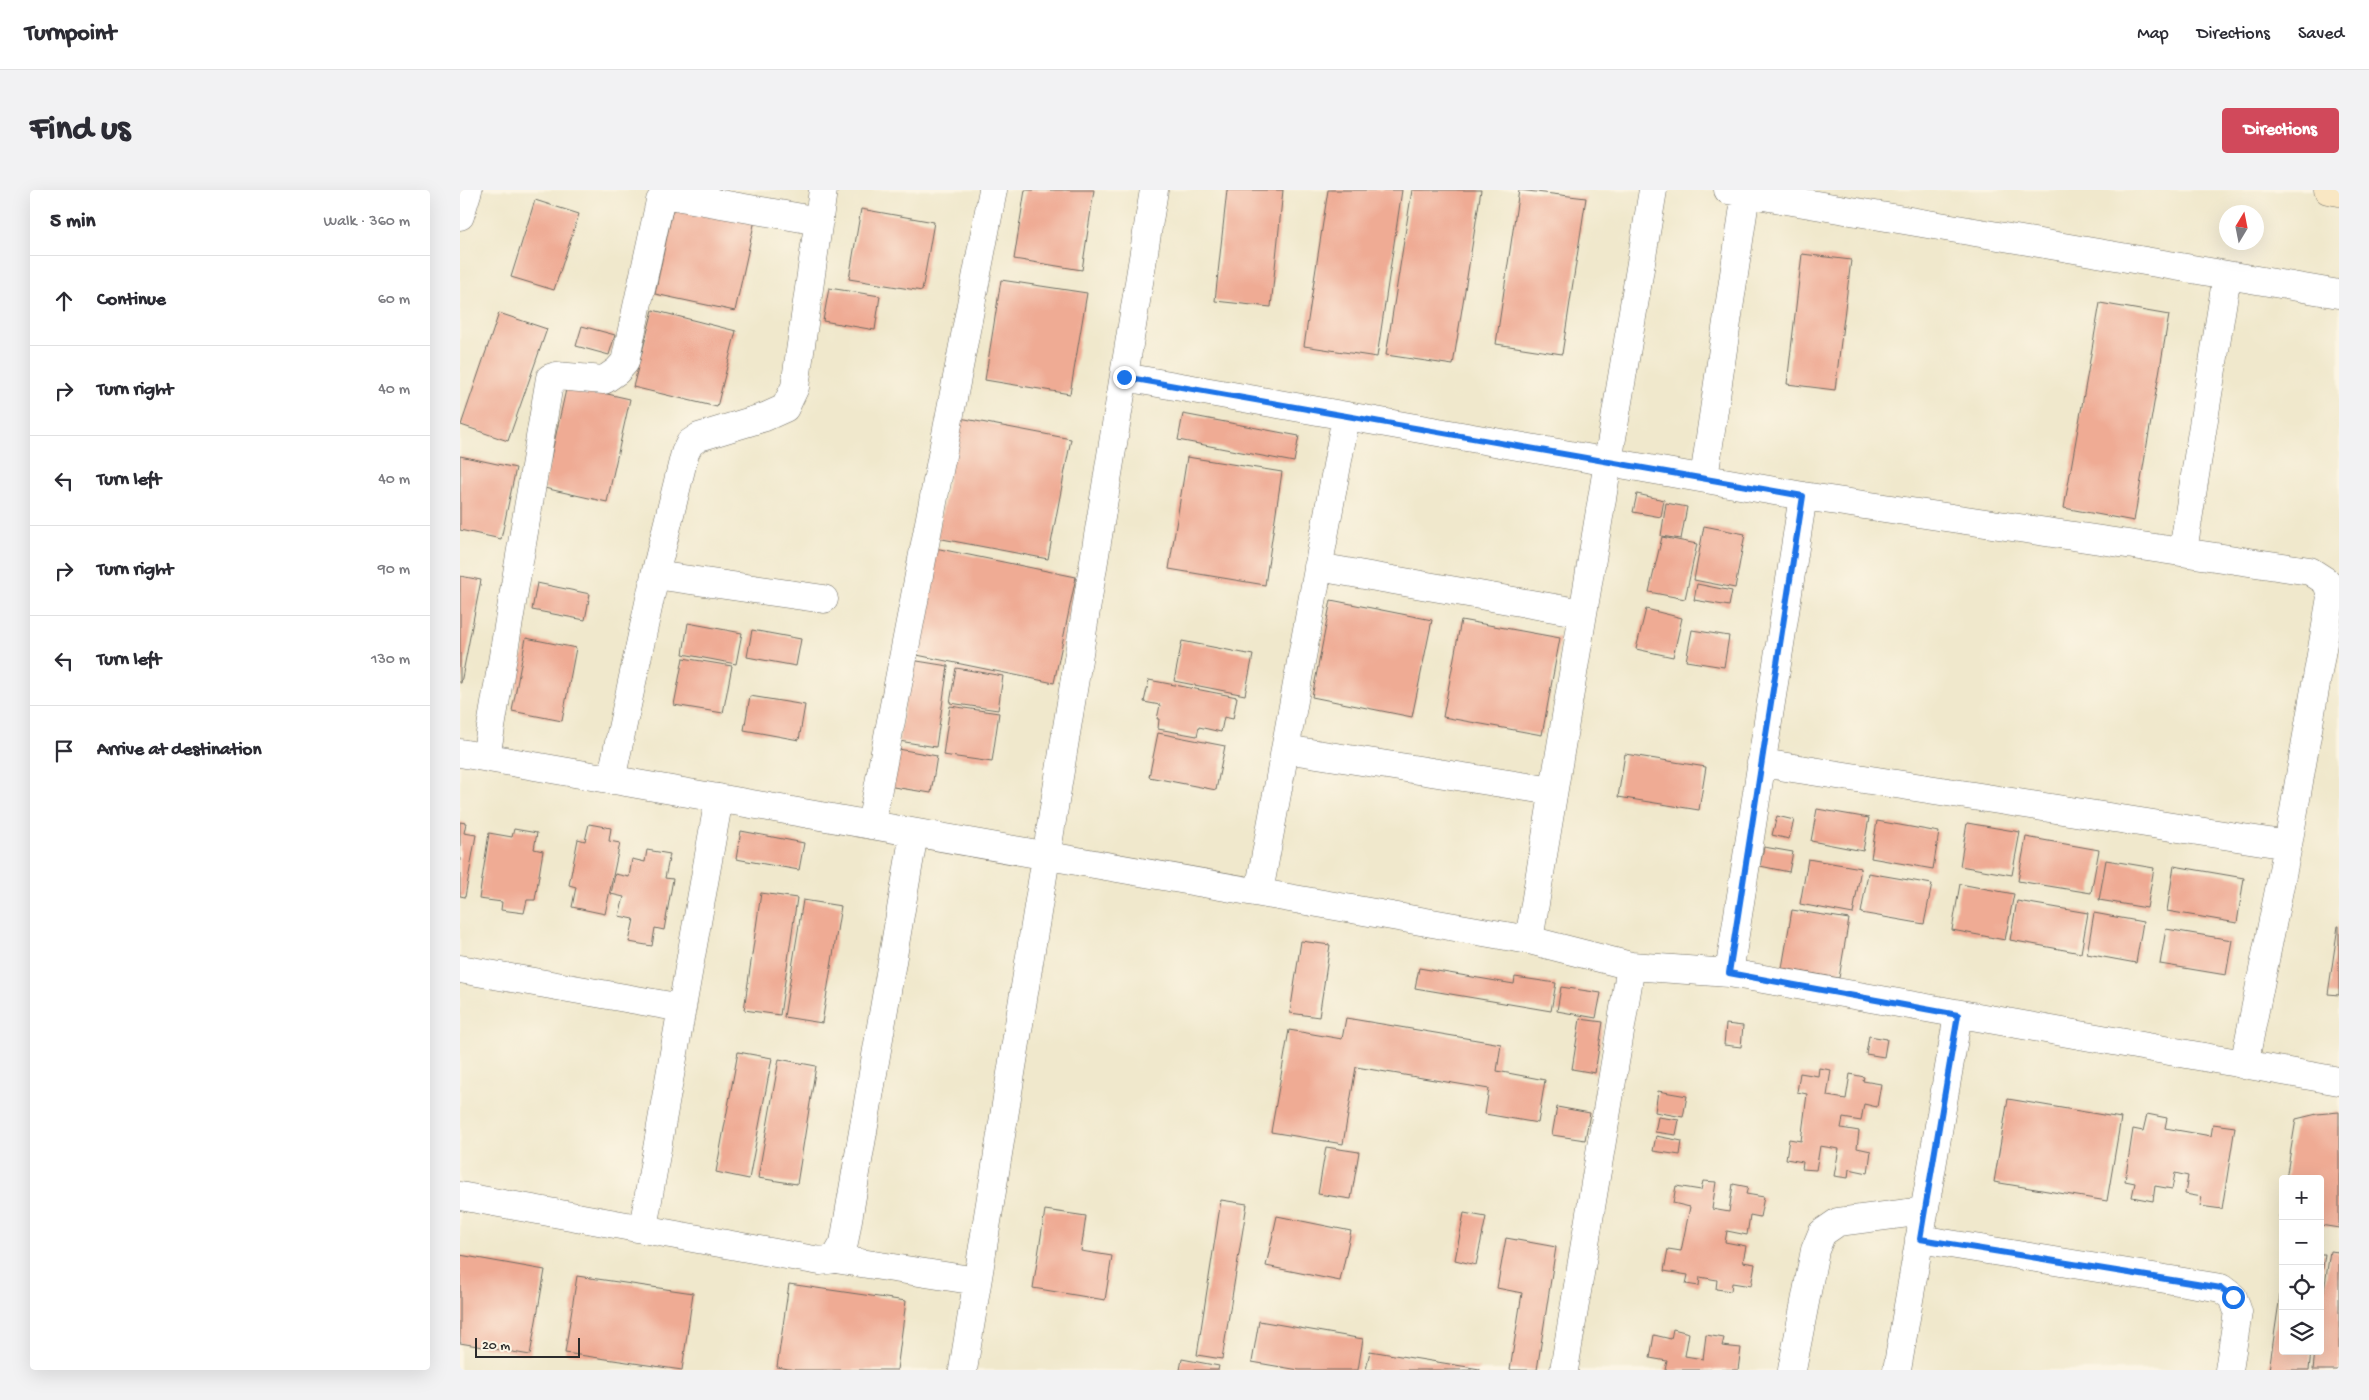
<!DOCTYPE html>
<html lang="en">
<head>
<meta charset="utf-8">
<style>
	:root { --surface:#fff; --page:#f2f2f3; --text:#2b2b33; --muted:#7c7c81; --line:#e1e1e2; --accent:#d1495b }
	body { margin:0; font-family:"Gochi Hand",sans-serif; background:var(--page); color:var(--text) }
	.controls { position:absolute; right:15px; bottom:15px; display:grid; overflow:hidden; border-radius:5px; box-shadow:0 5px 20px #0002 }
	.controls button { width:45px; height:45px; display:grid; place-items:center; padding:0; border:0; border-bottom:1px solid var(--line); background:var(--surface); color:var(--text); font:25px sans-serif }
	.compass { position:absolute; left:1759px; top:15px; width:45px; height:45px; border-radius:50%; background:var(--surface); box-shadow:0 5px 20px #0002; rotate:10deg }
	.scale { position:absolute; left:15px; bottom:12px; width:105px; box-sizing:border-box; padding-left:5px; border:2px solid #2b2b2b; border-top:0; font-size:14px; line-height:18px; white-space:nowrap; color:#2b2b2b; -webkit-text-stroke:4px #fcf5e5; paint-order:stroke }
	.stop { position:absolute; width:15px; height:15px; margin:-11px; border:4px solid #1a73e8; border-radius:50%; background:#fff }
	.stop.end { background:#1a73e8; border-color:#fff; box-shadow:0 1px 5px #0008 }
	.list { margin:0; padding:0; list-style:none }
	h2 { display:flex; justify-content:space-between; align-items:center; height:65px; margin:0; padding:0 20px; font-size:21px }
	h2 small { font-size:16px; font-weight:400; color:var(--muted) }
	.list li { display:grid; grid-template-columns:32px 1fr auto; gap:15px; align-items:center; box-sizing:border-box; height:90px; padding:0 20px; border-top:1px solid var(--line) }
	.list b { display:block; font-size:19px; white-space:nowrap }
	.list em { font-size:16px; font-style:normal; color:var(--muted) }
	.icon { flex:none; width:28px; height:28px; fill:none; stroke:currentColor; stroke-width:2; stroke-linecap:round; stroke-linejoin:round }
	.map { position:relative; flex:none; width:1879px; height:1180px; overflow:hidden; border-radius:5px }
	header { display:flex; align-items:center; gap:30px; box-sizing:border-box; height:70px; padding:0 25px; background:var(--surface); border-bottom:1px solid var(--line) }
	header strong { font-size:24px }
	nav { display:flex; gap:28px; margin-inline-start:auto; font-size:18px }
	.intro { display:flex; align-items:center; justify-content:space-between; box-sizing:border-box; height:120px; padding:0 30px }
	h1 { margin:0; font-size:35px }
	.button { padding:12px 22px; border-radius:5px; background:var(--accent); color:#fff; font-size:18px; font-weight:700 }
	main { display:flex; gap:30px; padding:0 30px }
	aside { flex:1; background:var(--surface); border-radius:5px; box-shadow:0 5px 20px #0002 }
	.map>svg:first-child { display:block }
	.building { fill:#efab94 }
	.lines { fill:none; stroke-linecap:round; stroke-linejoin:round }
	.street-casing { stroke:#706d63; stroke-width:29 }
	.secondary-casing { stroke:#706d63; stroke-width:29 }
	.street { stroke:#fff; stroke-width:28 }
	.secondary { stroke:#f9e7c3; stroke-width:28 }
	.route { stroke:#1a73e8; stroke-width:6 }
</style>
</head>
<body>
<header>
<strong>Turnpoint</strong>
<nav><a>Map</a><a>Directions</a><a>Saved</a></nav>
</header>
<div class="intro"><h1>Find us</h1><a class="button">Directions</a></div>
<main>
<aside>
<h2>5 min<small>Walk · 360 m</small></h2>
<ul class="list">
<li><svg class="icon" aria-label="ahead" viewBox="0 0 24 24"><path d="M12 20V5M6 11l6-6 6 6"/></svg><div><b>Continue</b></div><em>60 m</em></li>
<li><svg class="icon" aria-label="right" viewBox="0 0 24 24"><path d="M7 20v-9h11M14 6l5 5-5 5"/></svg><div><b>Turn right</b></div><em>40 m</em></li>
<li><svg class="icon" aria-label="left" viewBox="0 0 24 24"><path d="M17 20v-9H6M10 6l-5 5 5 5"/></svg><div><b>Turn left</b></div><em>40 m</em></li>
<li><svg class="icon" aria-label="right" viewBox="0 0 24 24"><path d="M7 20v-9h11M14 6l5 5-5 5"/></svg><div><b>Turn right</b></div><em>90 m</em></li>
<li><svg class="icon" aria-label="left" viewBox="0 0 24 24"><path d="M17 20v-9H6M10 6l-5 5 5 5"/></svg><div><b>Turn left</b></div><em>130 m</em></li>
<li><svg class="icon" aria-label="arrive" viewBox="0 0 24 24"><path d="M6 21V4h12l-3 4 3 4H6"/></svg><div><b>Arrive at destination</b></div></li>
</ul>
</aside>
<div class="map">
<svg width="1879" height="1180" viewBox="0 0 1879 1180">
	<rect width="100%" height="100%" fill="#fcf5e5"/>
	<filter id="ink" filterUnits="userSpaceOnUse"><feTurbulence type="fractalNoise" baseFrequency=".02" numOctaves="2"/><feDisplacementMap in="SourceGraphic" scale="10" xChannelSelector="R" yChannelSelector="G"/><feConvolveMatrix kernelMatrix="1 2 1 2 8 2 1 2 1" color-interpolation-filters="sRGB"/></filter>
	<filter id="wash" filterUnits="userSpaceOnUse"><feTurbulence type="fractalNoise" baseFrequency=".0096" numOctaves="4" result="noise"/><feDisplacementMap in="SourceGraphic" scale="20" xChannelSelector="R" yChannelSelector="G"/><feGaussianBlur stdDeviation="1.12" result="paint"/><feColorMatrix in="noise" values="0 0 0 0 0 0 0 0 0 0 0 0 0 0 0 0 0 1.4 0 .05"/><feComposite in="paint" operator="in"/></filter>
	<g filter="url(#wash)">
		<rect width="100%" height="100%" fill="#f0e8cc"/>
		<g id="blocks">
			<path class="building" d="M565,0H634L622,80L554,69Z
				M767,0H823L811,117L755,111Z
				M868,0H942L917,167L844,156Z
				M952,0H1021L993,175L926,165Z
				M1059,0L1126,8L1102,164L1036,154Z
				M75,10L119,24L94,100L51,87Z
				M214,13L295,30L275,121L195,104Z
				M401,19L474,32L462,101L389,89Z
				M1342,64L1391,70L1375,200L1327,194Z
				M541,90L627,103L610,204L525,190Z
				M369,98L420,106L415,140L363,131Z
				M1640,113L1709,125L1674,331L1604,318Z
				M193,120L276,141L257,217L173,197Z
				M39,123L87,139L48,251L1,235Z
				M122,136L155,145L149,165L116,156Z
				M107,195L170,209L147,312L84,298Z
				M723,224L839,246L834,272L718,250Z
				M500,228L611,249L588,369L477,348Z
				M0,266L56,278L41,349L0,340Z
				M727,267L822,282L805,395L709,379Z
				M1177,304L1204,310L1201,327L1173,322Z
				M1206,313L1227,317L1221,349L1201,346Z
				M1244,336L1285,344L1275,398L1234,390Z
				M1202,347L1237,354L1225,409L1189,402Z
				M475,358L616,387L594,493L452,464Z
				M0,386L21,390L1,493H0Z
				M77,393L130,404L125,430L72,420Z
				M1237,394L1272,401L1269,416L1234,410Z
				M871,410L972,430L952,527L852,507Z
				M1186,419L1222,428L1213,467L1176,459Z
				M1001,430L1100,448L1082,545L983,527Z
				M228,433L282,443L276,474L223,464Z
				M292,440L341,449L336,476L287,467Z
				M1232,440L1269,446L1264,477L1226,471Z
				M66,448L116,458L102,531L52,521Z
				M722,451L793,465L785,505L714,491Z
				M223,468L272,476L263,523L214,515Z
				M451,470L488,476L476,557L439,551Z
				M496,478L543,486L538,520L490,513Z
				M689,490L777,507L773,529L764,527L761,542L739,537L737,546L698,539L699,529H697L700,515L684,512Z
				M290,506L345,515L339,550L284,540Z
				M490,516L539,523L532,572L483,565Z
				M698,543L765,556L756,600L689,587Z
				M433,558L477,566L471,603L427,596Z
				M1165,564L1246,577L1239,620L1158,607Z
				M1357,619L1409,628L1403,661L1351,651Z
				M1317,626L1334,630L1329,649L1312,645Z
				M1417,631L1479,642L1473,679L1411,668Z
				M0,632L6,633L4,643L16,645L5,707L0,706Z
				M1507,633L1560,642L1552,685L1500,676Z
				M129,634L151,638L149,651L160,653L145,724L112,717L116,697L109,695L118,649L125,651Z
				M54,639L77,643L74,659L83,661L75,710H67L64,723L41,720L42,712L19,709L29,643L52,647Z
				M281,641L344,653L339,680L276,669Z
				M1566,647L1639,660L1631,703L1558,691Z
				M1304,657L1333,662L1329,682L1300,676Z
				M187,660L210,664L205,688L213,689L204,740L195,738L192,756L169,752L174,729L159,726L164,707L151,704L155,684L169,687L172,669L185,672Z
				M1348,669L1401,678L1393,724L1340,714Z
				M1646,670L1694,678L1687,718L1639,710Z
				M1714,676L1784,688L1777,733L1707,721Z
				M1408,683L1472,694L1464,734L1401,723Z
				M1500,694L1554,704L1545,750L1492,740Z
				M301,703L337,708L320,825L284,820Z
				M343,710L381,716L362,833L324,827Z
				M1557,711L1628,723L1621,763L1550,750Z
				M1332,720L1389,729L1379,788L1322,778Z
				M1634,723L1683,732L1676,773L1627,764Z
				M1878,736H1879V805L1868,804Z
				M1706,739L1772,750L1766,785L1700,774Z
				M841,751L870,755L859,827L830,823Z
				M959,778L1054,794L1055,787L1096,793L1091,821L955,798Z
				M1101,797L1141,803L1136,828L1097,821Z
				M886,828L1041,854L1037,881L1085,890L1078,933L1025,924L1029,899L896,877L883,954L811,942L829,840L882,849Z
				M1120,829L1143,832L1135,883L1112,879Z
				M1266,834L1283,836L1281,857L1264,855Z
				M1409,846L1427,849L1424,867L1406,864Z
				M278,862L312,868L289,989L256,982Z
				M319,869L356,876L337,994L298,988Z
				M1359,878L1371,880L1367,906L1386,909L1390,884L1404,887L1403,891L1421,894L1417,917L1404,914L1401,931L1383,928L1381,938L1399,941L1397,958L1411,961L1408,983L1389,979L1388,988L1374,986L1379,959L1360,956L1356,980L1342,979L1343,972L1326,969L1329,949L1341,951L1347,904L1337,902L1340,883L1358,886Z
				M1198,901L1227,906L1223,927L1195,922Z
				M1548,909L1661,928L1647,1011L1534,992Z
				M1097,917L1130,923L1125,950L1092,945Z
				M1879,922V1038L1860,1035V989H1826L1836,929L1857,924Z
				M1687,924L1707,928L1705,938L1751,946L1753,934L1775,937L1762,1019L1740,1016L1742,1007L1725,1004L1728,986L1715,983L1712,999L1695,996L1693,1011L1672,1007L1675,993L1665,991L1673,939L1683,941Z
				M1198,927L1219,930L1216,945L1195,942Z
				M1196,946L1222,951L1220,965L1193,961Z
				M866,957L899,962L891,1009L858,1004Z
				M1243,991L1256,992L1252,1019L1269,1022L1273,994L1288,997L1286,1004L1304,1007L1300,1027L1290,1025L1287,1045L1267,1041L1265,1052L1286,1056L1283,1072L1295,1074L1291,1096L1272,1093L1271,1101L1256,1099L1257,1090L1240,1087L1239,1096L1226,1094L1228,1085L1204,1081L1208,1059L1221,1061L1230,1017L1213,1013L1216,996L1241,1000Z
				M761,1010L787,1014L762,1169L737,1165Z
				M1822,1011H1823V1028L1819,1027Z
				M585,1020L626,1026L621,1061L652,1066L645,1110L573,1098Z
				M1004,1023L1026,1027L1016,1075L995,1070Z
				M817,1026L891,1041L880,1091L806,1076Z
				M1046,1048L1096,1057L1077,1180H1050L1062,1103L1037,1098Z
				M1870,1061L1879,1062V1180H1853L1855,1161H1860V1128Z
				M1860,1064H1865L1861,1091H1860Z
				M0,1065L85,1080L70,1165L0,1153Z
				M117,1086L233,1103L222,1180L105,1163Z
				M1822,1092L1823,1161H1851L1849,1180H1809Z
				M329,1094L446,1111L437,1180H335L317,1177Z
				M799,1131L903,1149L898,1180H839L792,1172Z
				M1213,1139L1229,1143L1225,1166L1243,1169L1246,1145L1264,1148L1262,1156L1281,1158L1278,1180H1205L1207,1171L1190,1168L1194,1145L1211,1149Z
				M910,1161L1020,1179V1180H906Z
				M722,1169L759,1176L758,1180H720Z"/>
		</g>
	</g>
	<g filter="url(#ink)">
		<use href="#blocks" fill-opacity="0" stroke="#706d63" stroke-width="1"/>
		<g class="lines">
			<g class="street-casing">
				<path id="street" d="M1268,0L1879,104
					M0,26L8,0
					M664,187L1343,306L1850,381L1867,392L1871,407L1828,655L1784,875
					M1244,288L1286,3
					M1723,361L1767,85
					M858,377L1123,423
					M195,385L364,409
					M825,559L1093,601
					M0,563L1069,750L1171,776L1269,783L1879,891
					M26,567L90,188L96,186L144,190L157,181L165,172L200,11L203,7L209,5L359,31
					M1301,573L1828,655
					M151,590L195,385L225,263L230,253L239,247L305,227L325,218L335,197L363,0
					M411,635L533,0
					M799,702L886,226
					M1069,750L1193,0
					M0,779L222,818
					M1269,783L1343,306
					M0,1006L360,1071L375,1069L384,1053L454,643
					M183,1038L259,608
					M1459,1049L1761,1098L1773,1107L1778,1122L1769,1180
					M375,1069L517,1091
					M503,1180L694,0
					M1104,1180L1171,776
					M1332,1180L1355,1060L1362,1043L1378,1032L1464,1021
					M1437,1180L1498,825"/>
			</g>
			<g class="secondary-casing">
				<path id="secondary" d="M1868,0L1879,2"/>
			</g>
			<use href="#street" class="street"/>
			<use href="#secondary" class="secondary"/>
		</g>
	</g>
	<g class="lines" filter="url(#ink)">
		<path class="route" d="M664,187L1343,306L1269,783L1498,825L1460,1049L1761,1098L1773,1107"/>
	</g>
</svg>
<div class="controls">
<button>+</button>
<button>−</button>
<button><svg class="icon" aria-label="locate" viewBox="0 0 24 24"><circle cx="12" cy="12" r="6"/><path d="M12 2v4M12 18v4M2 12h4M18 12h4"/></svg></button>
<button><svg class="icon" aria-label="layers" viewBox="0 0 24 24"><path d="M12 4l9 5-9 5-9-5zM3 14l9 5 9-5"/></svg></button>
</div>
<svg class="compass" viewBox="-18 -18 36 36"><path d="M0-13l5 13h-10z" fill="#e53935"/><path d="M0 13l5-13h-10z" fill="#7c7c81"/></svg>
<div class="scale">20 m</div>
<div class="stop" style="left:1773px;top:1107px"></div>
<div class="stop end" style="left:664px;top:187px"></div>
</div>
</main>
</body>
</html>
